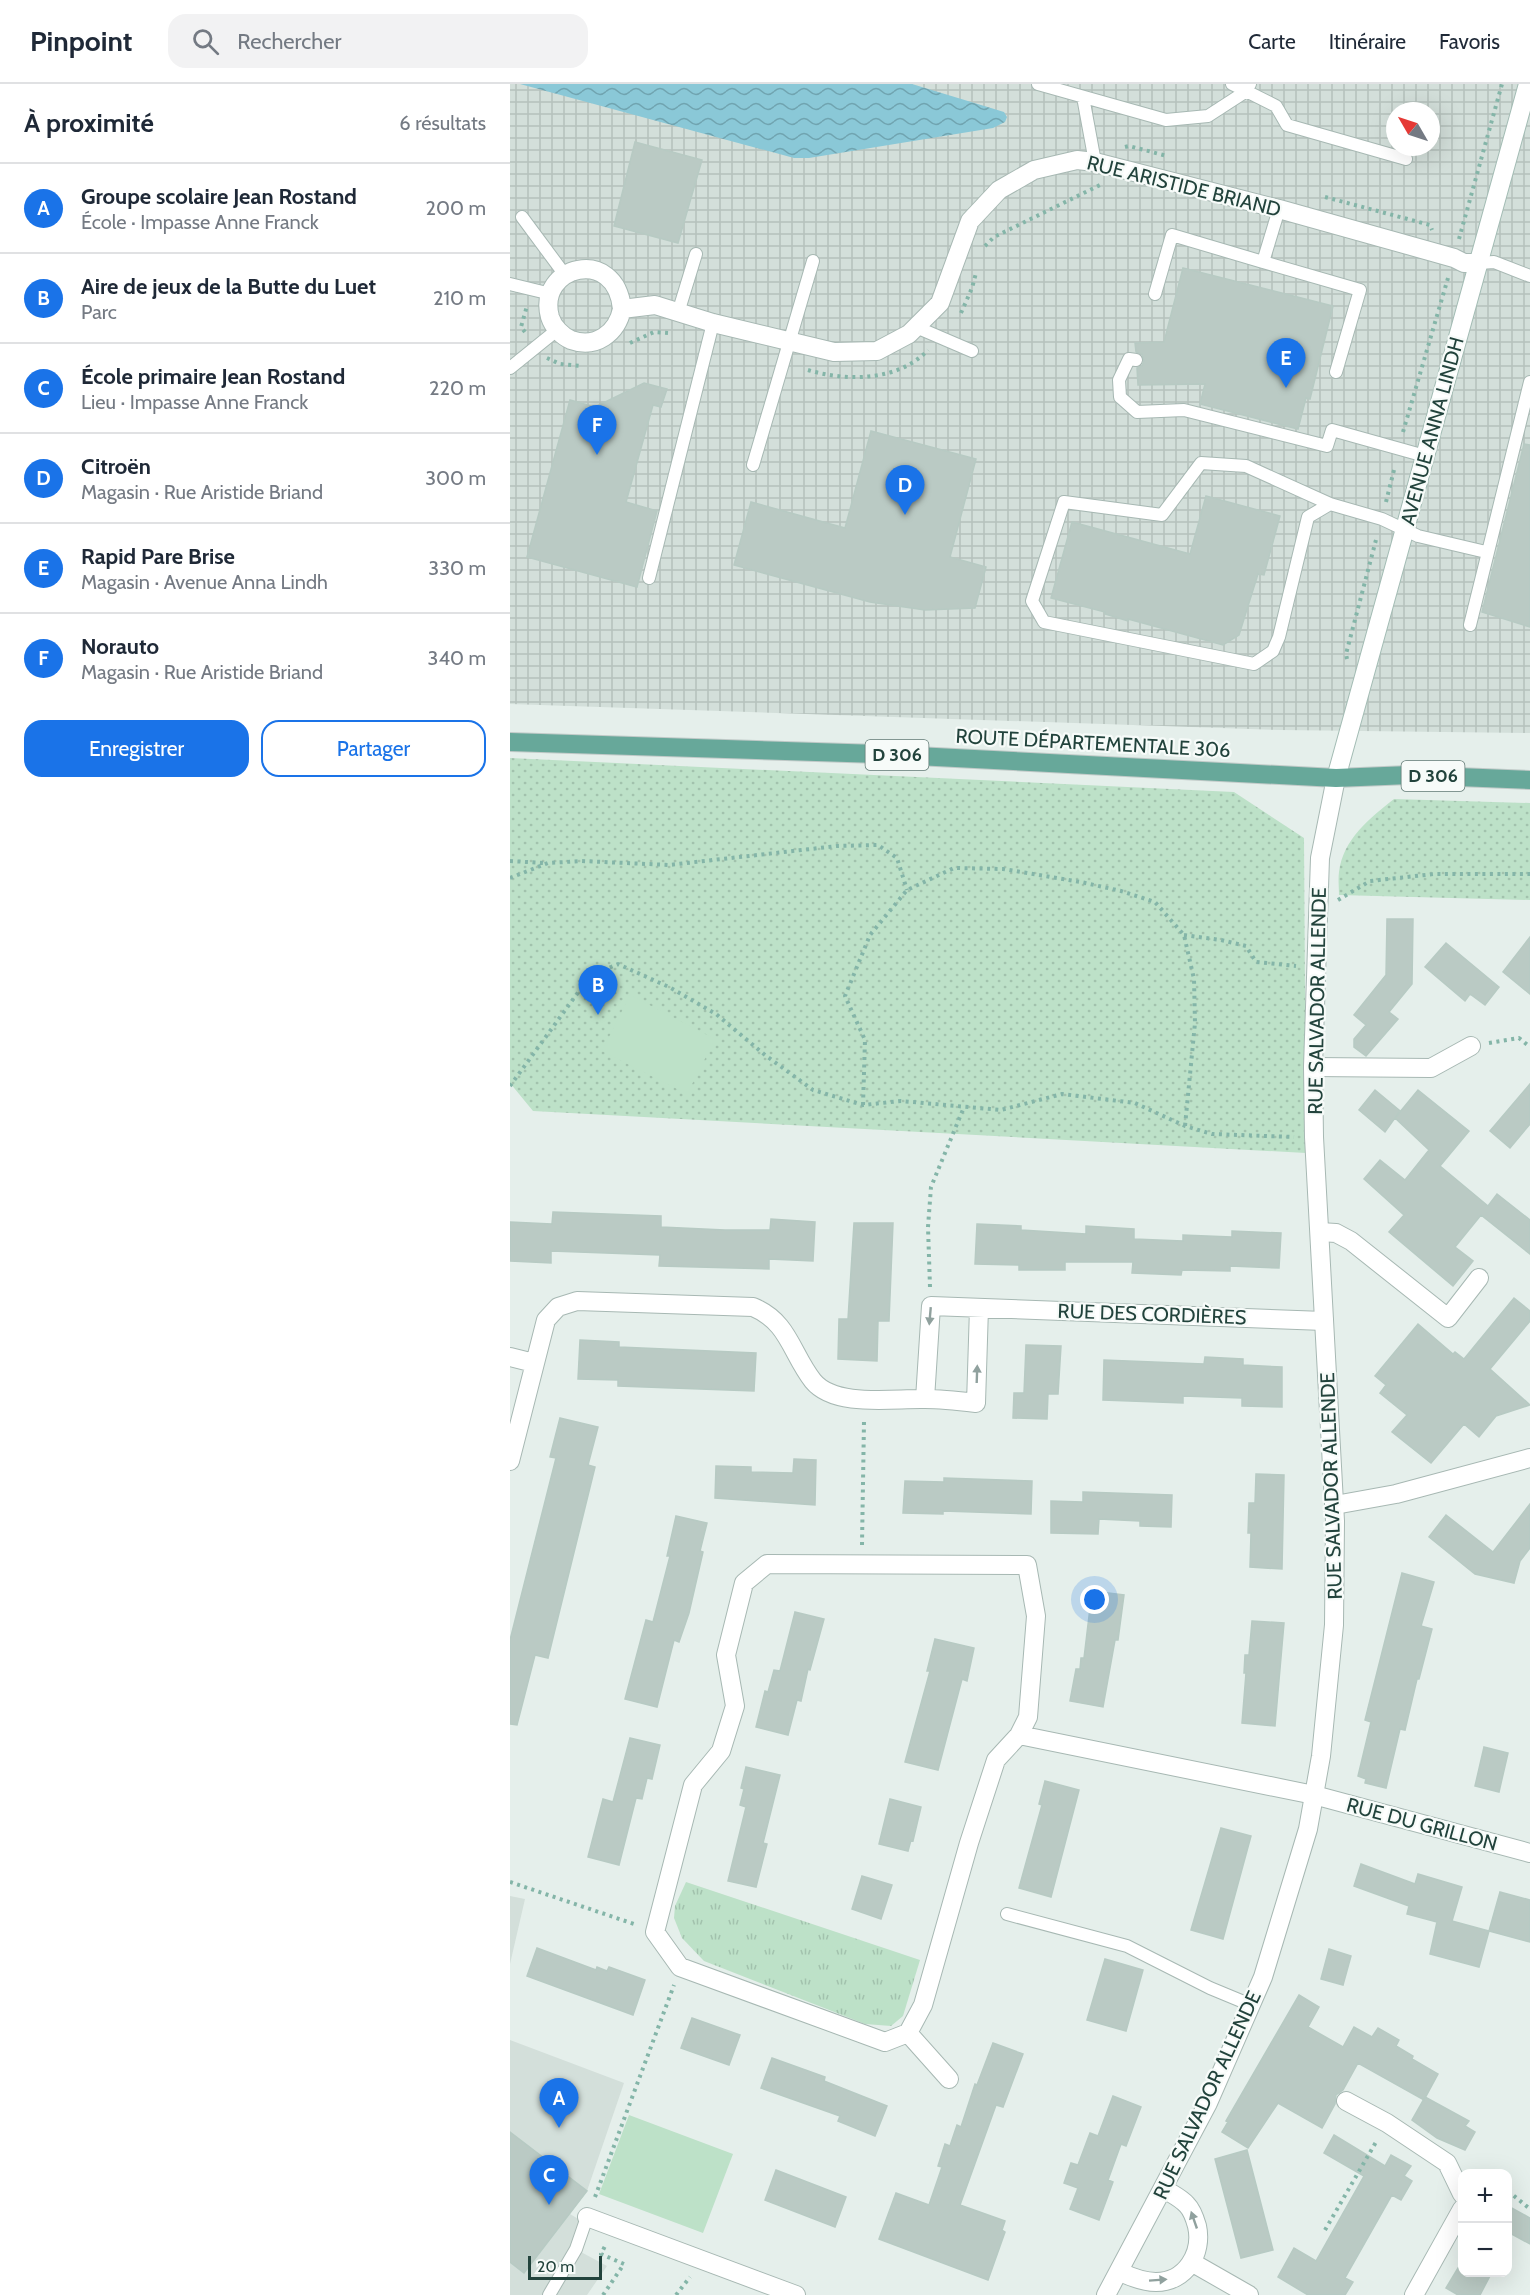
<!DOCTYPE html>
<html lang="fr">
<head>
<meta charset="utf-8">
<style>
	:root { --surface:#fff; --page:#f2f2f3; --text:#1f2937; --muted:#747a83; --line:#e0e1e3; --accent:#1a73e8 }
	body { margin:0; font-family:Cabin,sans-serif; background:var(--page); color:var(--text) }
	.controls { position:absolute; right:18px; bottom:18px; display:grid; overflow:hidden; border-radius:12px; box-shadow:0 6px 24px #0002 }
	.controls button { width:54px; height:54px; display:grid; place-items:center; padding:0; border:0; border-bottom:2px solid var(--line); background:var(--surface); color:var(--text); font:30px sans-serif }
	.compass { position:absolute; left:876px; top:18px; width:54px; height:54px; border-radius:50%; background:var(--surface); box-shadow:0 6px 24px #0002; rotate:309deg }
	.scale { position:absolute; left:18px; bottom:15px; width:74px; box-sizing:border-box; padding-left:6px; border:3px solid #22433c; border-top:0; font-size:16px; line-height:21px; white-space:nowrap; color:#22433c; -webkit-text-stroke:4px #f7fbf9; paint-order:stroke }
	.you { position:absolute; left:585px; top:1516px; width:21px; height:21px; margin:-15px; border:4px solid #fff; border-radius:50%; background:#1a73e8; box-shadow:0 0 0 9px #1a73e833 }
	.badge { display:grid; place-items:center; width:39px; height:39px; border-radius:50%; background:var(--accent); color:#fff; font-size:20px; font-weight:700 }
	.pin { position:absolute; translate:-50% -50px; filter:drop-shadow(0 2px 3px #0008) }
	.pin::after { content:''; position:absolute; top:32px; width:21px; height:18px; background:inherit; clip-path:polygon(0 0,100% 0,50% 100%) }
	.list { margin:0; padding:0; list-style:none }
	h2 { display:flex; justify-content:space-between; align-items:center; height:78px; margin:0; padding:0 24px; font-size:26px }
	h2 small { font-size:20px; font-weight:400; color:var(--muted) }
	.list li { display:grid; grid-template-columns:39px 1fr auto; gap:18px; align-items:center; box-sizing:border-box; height:90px; padding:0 24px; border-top:2px solid var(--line) }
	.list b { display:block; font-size:22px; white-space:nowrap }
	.list p { margin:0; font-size:20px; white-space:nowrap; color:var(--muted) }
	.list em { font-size:20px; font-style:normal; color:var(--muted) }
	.actions { display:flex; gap:12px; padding:18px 24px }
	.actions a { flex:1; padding:14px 0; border:2px solid var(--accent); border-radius:18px; text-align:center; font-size:21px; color:var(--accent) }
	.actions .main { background:var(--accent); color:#fff }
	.icon { flex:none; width:33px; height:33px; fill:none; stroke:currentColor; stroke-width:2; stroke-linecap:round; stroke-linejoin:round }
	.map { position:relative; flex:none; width:1020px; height:2211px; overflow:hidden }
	header { display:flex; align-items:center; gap:36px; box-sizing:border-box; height:84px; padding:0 30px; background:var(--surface); border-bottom:2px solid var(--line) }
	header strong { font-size:28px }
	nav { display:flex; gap:33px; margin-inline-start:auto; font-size:21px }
	.search { width:420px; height:54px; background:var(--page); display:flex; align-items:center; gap:15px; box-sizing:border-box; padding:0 21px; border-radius:18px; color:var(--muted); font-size:22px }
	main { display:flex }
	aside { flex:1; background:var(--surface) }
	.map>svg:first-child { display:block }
	.built { fill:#d3dfda }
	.industrial { fill:url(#industrial-grid); fill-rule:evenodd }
	.grass { fill:url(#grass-tufts) }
	.park { fill:url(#park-dots) }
	.pitch { fill:#bde1c8 }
	.water { fill:url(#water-waves) }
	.building { fill:#bacac4; stroke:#b7cac3; stroke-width:1.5 }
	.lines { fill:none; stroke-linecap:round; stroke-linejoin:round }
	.service-casing { stroke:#a7b8b3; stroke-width:14 }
	.minor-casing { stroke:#a7b8b3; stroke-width:20 }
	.tertiary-casing { stroke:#a7b8b3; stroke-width:20 }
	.secondary-casing { stroke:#a3bcb4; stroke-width:20 }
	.primary-casing { stroke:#c1cac8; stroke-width:20 }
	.path { stroke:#84b5a8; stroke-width:4; stroke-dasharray:3 4.5; stroke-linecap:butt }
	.service { stroke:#fff; stroke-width:12 }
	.minor { stroke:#fff; stroke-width:18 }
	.tertiary { stroke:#fff; stroke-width:18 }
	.secondary { stroke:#fff; stroke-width:18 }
	.primary { stroke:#67a89a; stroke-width:18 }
	.oneway { fill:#90a19e }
	.labels { text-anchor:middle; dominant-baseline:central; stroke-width:4.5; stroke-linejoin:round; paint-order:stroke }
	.shield { fill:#f7fbf9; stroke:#627a75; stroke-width:1.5 }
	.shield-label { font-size:18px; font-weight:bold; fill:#22433c }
	.street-label { font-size:20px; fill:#22433c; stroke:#f7fbf9 }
</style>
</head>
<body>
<header>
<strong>Pinpoint</strong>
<div class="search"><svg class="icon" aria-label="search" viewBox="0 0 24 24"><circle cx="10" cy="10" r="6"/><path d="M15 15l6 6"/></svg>Rechercher</div>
<nav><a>Carte</a><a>Itinéraire</a><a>Favoris</a></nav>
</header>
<main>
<aside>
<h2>À proximité<small>6 résultats</small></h2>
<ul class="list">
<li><span class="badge">A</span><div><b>Groupe scolaire Jean Rostand</b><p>École · Impasse Anne Franck</p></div><em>200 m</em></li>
<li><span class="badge">B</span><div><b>Aire de jeux de la Butte du Luet</b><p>Parc</p></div><em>210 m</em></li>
<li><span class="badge">C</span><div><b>École primaire Jean Rostand</b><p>Lieu · Impasse Anne Franck</p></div><em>220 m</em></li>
<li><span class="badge">D</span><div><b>Citroën</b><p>Magasin · Rue Aristide Briand</p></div><em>300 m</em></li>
<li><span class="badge">E</span><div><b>Rapid Pare Brise</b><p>Magasin · Avenue Anna Lindh</p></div><em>330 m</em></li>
<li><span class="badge">F</span><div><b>Norauto</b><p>Magasin · Rue Aristide Briand</p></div><em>340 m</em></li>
</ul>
<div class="actions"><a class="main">Enregistrer</a><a>Partager</a></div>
</aside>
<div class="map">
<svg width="1020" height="2211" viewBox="0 0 1020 2211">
	<defs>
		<pattern id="industrial-grid" width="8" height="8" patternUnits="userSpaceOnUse" patternTransform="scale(1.5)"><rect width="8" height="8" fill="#d3dfda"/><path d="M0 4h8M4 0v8" fill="none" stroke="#b5c1bc"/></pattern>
		<pattern id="grass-tufts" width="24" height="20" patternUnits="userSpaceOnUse" patternTransform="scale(1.5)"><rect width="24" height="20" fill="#bde1c8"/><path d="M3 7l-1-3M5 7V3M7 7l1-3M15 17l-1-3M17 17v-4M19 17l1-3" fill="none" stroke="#a2c2ad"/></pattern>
		<pattern id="park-dots" width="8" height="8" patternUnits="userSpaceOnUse" patternTransform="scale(1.5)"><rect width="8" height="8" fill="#bde1c8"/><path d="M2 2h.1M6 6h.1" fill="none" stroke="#a2c2ad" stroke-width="1.8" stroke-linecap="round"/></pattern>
		<pattern id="water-waves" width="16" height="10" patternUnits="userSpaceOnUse" patternTransform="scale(1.5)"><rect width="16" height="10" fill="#8ac8d7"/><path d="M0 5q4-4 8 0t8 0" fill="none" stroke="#70a4b0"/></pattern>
	</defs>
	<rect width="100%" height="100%" fill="#e5efeb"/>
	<path class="built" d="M0,1812L15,1815L0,1880Z
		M0,1956L114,1999L77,2107L60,2130L80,2142L71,2168L97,2182L77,2211H0Z"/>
	<path class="industrial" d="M0,0H1020V649L770,646L0,620ZM885,27H921V63H885Z"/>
	<path class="grass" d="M176,1798L410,1876L393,1932L381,1942L355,1940L194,1877L172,1854L164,1834L165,1822Z"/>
	<path class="park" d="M0,674L724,708L794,754L796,1069L23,1027L0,999Z
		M884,715L1020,719V816L829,811C829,804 828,795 829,788C833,755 860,734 884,715Z"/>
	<path class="pitch" d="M120,911L205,955L177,1010L92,967Z
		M119,2031L223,2070L193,2149L89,2110Z"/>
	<path class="water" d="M10,0H402L494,28L497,33L495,38L483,44L299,74H284Z"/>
	<path class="building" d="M125,58L192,76L168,159L104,142Z
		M673,184L823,222L800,315L796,314L788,345L690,320L695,300L628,301L627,284L632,282L634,277L632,270L626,268L625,259L654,258Z
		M134,299L157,305L151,323L143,321L116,418L147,427L127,503L17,473L60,316L85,323Z
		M361,347L466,375L440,473L476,483L465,524L415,526L360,518L224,481L241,418L335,444Z
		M1014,360L1020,361V543L972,528Z
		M696,412L770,432L754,491L748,490L729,551L713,561L618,535V537L595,530V528L541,514L562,438L680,470Z
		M877,835H903L902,900L879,928L888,935L856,972L844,963V955L856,941L844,931L876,891Z
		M1020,853V910L993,888Z
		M936,859L989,903L975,921L960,910L955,917L915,883Z
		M1020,1000V1040L1000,1064L980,1047Z
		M865,1006L890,1027L875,1048L849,1026Z
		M908,1006L959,1047L930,1082L978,1122L987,1110L1020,1136V1170L971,1131L945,1163L963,1177L943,1202L879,1148L894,1131L854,1095L870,1076L895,1096L919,1066L885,1034Z
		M43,1128L151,1132V1143L215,1146H260L261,1135L305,1138L303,1177L259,1175V1185L149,1182L150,1171L41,1167V1179L0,1177V1138L42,1140Z
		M344,1139H383L379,1237H368L367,1277L328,1275L329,1235H338Z
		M467,1140L511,1142V1146L576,1150V1142L624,1145V1155L673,1157V1151L722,1153V1147L771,1149L769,1184L720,1182V1187L672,1186L671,1191L622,1189L623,1178H555V1186H509V1181L465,1180Z
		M1004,1214L1020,1227V1237L980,1285L1020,1321L986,1332L969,1353L954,1340L921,1379L882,1348L897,1331L870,1309L876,1301L865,1292L908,1240L943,1270L945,1268L954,1275Z
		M70,1256L109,1258V1263L246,1269L244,1307L108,1302V1296L68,1295Z
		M516,1261L551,1262L548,1310H538L537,1335L503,1334L504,1309H514Z
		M695,1273L733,1275V1281L772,1283V1323L732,1322V1314L673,1312V1319L593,1316L594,1276L694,1280Z
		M50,1334L88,1343L78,1381L85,1383L38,1574L25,1571L7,1641L0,1640V1556L46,1374L40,1373Z
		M284,1375L306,1376L305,1421L205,1414L206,1382L241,1383V1388L283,1389Z
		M746,1390L774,1391L772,1485L740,1483L741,1449H738L739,1419H745Z
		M434,1394L522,1397L521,1430L433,1427V1430L393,1429L395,1397L434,1398Z
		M573,1408L662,1411L661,1443L630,1442V1437L589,1435L588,1450L541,1449V1417L573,1418Z
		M1020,1420V1464L1010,1477L1004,1499L965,1490L919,1453L936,1431L983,1468Z
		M166,1432L197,1439L190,1467L193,1468L179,1529L169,1558L164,1556L147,1623L115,1615L136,1536L143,1538L160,1472H157Z
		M892,1489L924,1498L911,1542L922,1545L909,1595H907L895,1646L890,1645L876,1704L855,1699L856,1695L848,1692L861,1638L855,1636Z
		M582,1507L614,1511L608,1556H605L593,1623L560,1617L566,1585H570L571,1574H574Z
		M285,1528L314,1535L300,1586L298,1585L291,1617L287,1616L278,1651L246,1643L255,1607L258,1608L264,1586L270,1587Z
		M742,1537L774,1539L765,1642L732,1639L736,1589H734L735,1571H739Z
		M425,1555L464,1564L457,1597L452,1595L428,1686L395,1678L420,1587H417Z
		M120,1654L150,1661L142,1695L137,1694L132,1715L126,1714L109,1781L78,1773L93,1715L103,1718Z
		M974,1663L998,1669L989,1708L965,1702Z
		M236,1683L270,1691L253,1759L257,1760L246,1803L218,1797L236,1723L230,1721L234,1705L231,1704Z
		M535,1697L569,1706L541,1813L509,1804L532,1721L529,1720Z
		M380,1715L411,1723L403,1757L401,1756L398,1767L369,1760Z
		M711,1744L741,1752L713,1855L681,1846Z
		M851,1780L905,1800L908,1790L952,1803L942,1837L979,1847L969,1883L920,1870L927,1838L897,1830L899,1822L844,1802Z
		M352,1792L382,1801L371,1835L342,1825Z
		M990,1808L1020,1816V1858L979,1847Z
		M27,1864L86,1886L87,1883L97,1887L99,1883L135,1896L123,1931L17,1892Z
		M819,1865L841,1872L833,1901L811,1895Z
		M595,1875L633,1886L616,1947L577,1936Z
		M789,1911L809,1923L798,1943L833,1963L844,1943L862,1953L868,1944L889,1956L886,1962L903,1972L902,1975L928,1990L914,2016L848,1979L833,2006L826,2011L825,2020L812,2044L768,2019L738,2064L712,2048L718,2038L716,2037Z
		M182,1934L230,1951L219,1981L171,1964Z
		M483,1959L513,1970L493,2023L486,2021L450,2121L495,2137L492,2146L495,2148L478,2196L369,2155L386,2109L419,2121L432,2083L428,2082L435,2060L440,2062L447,2041L451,2043L465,2000L467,2001Z
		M262,1974L315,1993L314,1997L377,2022L365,2052L328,2037L330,2032L251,2004Z
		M603,2012L631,2023L616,2062L611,2060L598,2096L603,2098L589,2136L560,2125L568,2104L554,2099L561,2079L568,2081L580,2049L588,2052Z
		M915,2013L959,2037L955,2042L965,2048L955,2066L927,2054L902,2036Z
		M0,2048L77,2107L14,2189L0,2178Z
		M824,2051L875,2082L881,2071L901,2082L894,2092L902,2097L891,2116L882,2111L835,2194L843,2198L835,2211H798L768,2193L784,2164L806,2177L854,2092L814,2069Z
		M737,2066L763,2166L731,2174L705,2075Z
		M266,2086L336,2113L325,2143L255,2116Z
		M998,2122L1020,2134V2160L998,2148Z
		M948,2184L952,2188H982L970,2211H948L936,2204Z"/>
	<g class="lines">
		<g class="service-casing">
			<path id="service" d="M528,0L656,36L698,32L735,8L740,0
				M722,0L766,22L777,41L896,75
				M573,13L585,78
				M12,133L55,191
				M753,178L850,206L826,288
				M969,179L984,178L1020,192
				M0,200L41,210
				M645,210L662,151L753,178L769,125
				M168,229L186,170
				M406,243L462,267
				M626,276L619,275L609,296L610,313L627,328L674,326L817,362L822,346L915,372
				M0,284L47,246
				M243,381L303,177
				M820,420L798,433L769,553L763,567L744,580L534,538L522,517L554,418L652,431L691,379L736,382L820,420L872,435L908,452L976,468
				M139,494L203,239
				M960,541L1020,298
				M497,1830L617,1862L700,1904L741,1921
				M39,2211L66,2165L77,2133"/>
		</g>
		<g class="minor-casing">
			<path id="minor" d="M112,225C107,249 86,265 61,256C52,252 43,243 40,233C26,182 106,161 112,225L145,221L203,239L324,268L367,267L399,250L430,219L460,137L489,106L524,86L567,76L585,78L769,125L944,174L954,179H969
				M803,983L921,984L961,962
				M810,1148L826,1149L841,1157L938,1234L969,1194
				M0,1273L24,1279
				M415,1315L421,1222L814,1237
				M0,1377L36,1236L48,1223L67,1217L243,1223C279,1238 281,1269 303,1297C325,1324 384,1314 415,1315C432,1315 449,1317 466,1319L469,1224
				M825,1421L886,1410L1020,1374
				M257,1480L517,1481L526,1532L518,1633L509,1651L486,1676L459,1759L413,1921L398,1949L375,1958L170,1883L145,1848L183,1701L211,1667L225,1622L216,1571L234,1499Z
				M509,1651L804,1711L1020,1769
				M398,1949L439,1995
				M836,2017L877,2039L937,2079L952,2110
				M77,2133L286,2211
				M683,2179L739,2211
				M610,2188C621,2193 633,2198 646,2198C676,2198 693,2169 687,2142C685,2135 682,2126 677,2121C671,2114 662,2110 654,2105
				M904,2211L952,2125"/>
		</g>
		<g class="tertiary-casing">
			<path id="tertiary" d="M596,2211L698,2019L753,1893L798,1745L811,1672L824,1541L825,1437L804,1053L803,983L810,774L826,694"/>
		</g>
		<g class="secondary-casing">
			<path id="secondary" d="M826,694L1018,0"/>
		</g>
		<g class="primary-casing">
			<path id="primary" d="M0,658L368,670L826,694L899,691L1020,696"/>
		</g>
		<path class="path" d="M615,63L619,62L657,72
			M815,113L920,141L922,146
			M949,155L992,0
			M475,162L484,153L590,101
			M451,229L462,204L466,189
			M15,248L11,243L17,222
			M120,259L144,248L158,249
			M37,274L50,280L70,282
			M298,286C337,298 389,297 418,266
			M893,348L938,194
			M876,418L885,382
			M837,575L836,570L867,452
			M0,777L34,779
			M0,794L38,779L72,777L159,781L327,762L368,761L387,774L397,806
			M828,816L860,797L924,790H1020
			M674,851L711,856L736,862L746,878L786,882
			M979,959L1009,954L1020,963
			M0,1002L80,892L108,880L161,904L206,930L255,971L303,1006L353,1021L391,1017L491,1026L552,1010L625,1019L675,1042L702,1050L784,1053
			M353,1021L355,956L335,912L360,851L397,806L444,784L493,785L571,798L611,807L645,818L674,851L684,895L685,939L675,1042
			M420,1203L418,1143L421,1103L454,1023
			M352,1461L354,1337
			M0,1798L127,1841
			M998,2107L1020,2125
			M85,2113L164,1901
			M815,2146L866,2058
			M93,2211L114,2180L91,2170L95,2162
			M166,2211L180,2193"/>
		<use href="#service" class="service"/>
		<use href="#minor" class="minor"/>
		<use href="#tertiary" class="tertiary"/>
		<use href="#secondary" class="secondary"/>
		<use href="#primary" class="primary"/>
	</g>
	<defs><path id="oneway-solid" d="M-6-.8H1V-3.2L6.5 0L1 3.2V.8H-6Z" transform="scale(1.5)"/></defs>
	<g class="oneway">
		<use href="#oneway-solid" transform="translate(420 1232) rotate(95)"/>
		<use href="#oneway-solid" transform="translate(467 1290) rotate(-88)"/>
		<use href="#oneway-solid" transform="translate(684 2136) rotate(-109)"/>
		<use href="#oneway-solid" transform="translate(648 2196) rotate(-4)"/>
	</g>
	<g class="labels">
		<g class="shield">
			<rect x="355.5" y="656" width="63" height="30" rx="4.5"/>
			<rect x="891.5" y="677" width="63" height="30" rx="4.5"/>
		</g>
		<g class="shield-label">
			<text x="387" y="671">D 306</text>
			<text x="923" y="692">D 306</text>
		</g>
		<g class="street-label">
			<text transform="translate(674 102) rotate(14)">RUE ARISTIDE BRIAND</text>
			<text transform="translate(922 347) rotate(-75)">AVENUE ANNA LINDH</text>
			<text transform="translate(583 659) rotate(3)">ROUTE DÉPARTEMENTALE 306</text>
			<text transform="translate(807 917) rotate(-89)">RUE SALVADOR ALLENDE</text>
			<text transform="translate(642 1230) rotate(2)">RUE DES CORDIÈRES</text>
			<text transform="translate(821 1402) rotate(-92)">RUE SALVADOR ALLENDE</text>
			<text transform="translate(912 1740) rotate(15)">RUE DU GRILLON</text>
			<text transform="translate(697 2011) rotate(-65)">RUE SALVADOR ALLENDE</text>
		</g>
	</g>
</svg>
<div class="controls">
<button>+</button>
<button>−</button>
</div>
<svg class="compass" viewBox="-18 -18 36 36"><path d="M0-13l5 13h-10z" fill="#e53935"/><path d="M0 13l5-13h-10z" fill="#747a83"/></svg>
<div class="scale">20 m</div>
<div class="you"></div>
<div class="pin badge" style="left:49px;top:2044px">A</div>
<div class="pin badge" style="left:88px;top:931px">B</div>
<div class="pin badge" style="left:39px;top:2121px">C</div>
<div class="pin badge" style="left:395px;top:431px">D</div>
<div class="pin badge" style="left:776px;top:304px">E</div>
<div class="pin badge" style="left:87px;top:371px">F</div>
</div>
</main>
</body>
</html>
